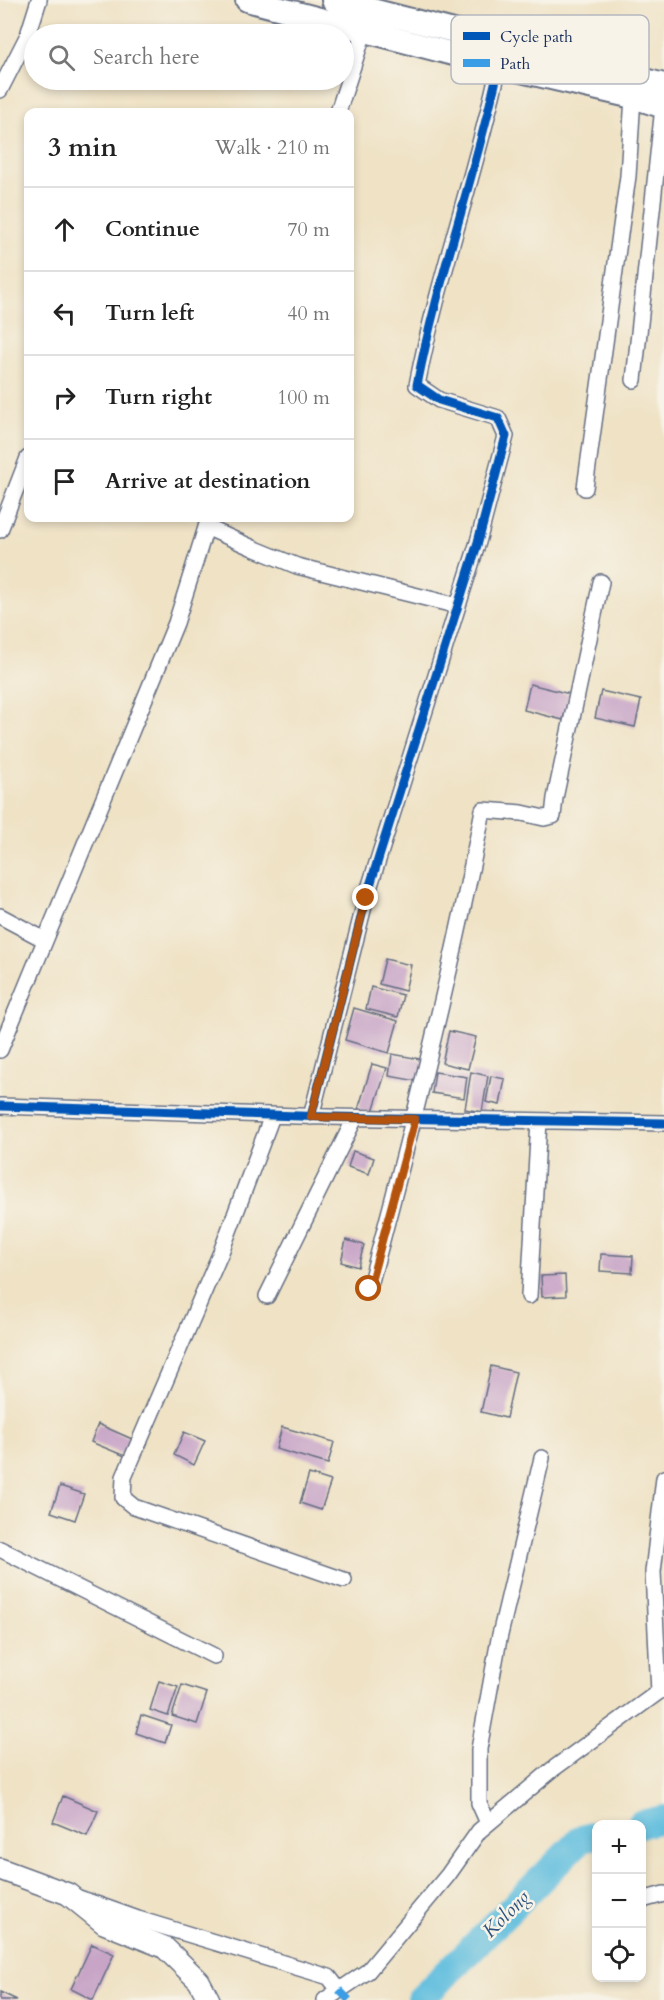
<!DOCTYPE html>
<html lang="en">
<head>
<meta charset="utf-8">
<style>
	:root { --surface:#fff; --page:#f2f2f2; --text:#222; --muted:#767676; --line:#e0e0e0 }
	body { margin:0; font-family:Cardo,serif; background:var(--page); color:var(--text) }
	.controls { position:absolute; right:18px; bottom:18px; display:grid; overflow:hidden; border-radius:12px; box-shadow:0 3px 9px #0003 }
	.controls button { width:54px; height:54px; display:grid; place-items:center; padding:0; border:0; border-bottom:2px solid var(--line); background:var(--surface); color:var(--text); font:30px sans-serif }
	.stop { position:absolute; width:18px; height:18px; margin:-14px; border:4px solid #b45309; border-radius:50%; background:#fff }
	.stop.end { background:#b45309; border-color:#fff; box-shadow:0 2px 6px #0008 }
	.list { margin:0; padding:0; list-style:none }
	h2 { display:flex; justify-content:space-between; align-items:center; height:78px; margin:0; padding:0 24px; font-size:26px }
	h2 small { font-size:20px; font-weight:400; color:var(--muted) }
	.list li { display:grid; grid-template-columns:39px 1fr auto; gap:18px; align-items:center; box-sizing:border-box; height:84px; padding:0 24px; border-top:2px solid var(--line) }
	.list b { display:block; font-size:22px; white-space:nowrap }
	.list em { font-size:20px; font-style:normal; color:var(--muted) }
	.icon { flex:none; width:33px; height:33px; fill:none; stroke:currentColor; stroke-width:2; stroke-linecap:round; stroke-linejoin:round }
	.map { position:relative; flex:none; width:664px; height:2000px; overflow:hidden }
	.search { position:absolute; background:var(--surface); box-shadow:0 3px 9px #0003; left:24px; top:24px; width:330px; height:66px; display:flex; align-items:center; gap:15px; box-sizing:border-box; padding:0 21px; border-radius:33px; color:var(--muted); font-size:22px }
	.panel { position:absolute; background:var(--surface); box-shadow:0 3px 9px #0003; left:24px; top:108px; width:330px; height:414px; border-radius:12px }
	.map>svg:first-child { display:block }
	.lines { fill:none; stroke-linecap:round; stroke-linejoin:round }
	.river { stroke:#60bede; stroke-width:28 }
	.building { fill:#c8a5c7 }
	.street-casing { stroke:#656e82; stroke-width:18 }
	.secondary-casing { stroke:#656e82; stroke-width:24 }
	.primary-casing { stroke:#656e82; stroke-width:26 }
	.street { stroke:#fff; stroke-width:15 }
	.secondary { stroke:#fff; stroke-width:21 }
	.primary { stroke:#fff; stroke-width:22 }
	.quiet { stroke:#3b9de6; stroke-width:8; stroke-dasharray:15 8; stroke-linecap:butt }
	.cycleway-casing { stroke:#f7f3e8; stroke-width:13 }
	.cycleway { stroke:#0057b8; stroke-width:9 }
	.route { stroke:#b45309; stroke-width:8 }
	.labels { text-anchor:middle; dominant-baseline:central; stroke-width:5; stroke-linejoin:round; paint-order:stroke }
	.water-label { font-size:20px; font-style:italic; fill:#2c537e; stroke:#f7f3e8 }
	.key { fill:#f7f3e8; stroke:#b5b8bf; stroke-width:1.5 }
	.key-label { font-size:16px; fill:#1b2f5e }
</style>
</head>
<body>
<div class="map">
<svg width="664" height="2000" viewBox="0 0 664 2000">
	<rect width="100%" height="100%" fill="#f7f3e8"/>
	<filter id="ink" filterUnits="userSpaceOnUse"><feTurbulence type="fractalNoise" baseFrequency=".0167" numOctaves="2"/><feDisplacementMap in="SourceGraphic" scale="12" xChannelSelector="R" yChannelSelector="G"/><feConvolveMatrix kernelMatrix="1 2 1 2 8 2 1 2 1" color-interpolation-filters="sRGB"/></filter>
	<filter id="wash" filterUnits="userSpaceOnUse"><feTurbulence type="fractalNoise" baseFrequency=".008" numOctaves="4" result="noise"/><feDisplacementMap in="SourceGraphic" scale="24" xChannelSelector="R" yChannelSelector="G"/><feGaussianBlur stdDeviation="1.35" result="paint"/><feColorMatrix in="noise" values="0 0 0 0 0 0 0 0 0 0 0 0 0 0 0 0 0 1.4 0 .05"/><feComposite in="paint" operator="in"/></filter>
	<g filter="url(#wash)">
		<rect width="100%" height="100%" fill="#efe2c5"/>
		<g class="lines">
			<path class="river" d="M641,1824L664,1819
				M420,2000L581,1839L596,1835"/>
		</g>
		<g id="blocks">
			<path class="building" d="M530,684L570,694L563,720L524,710Z
				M601,691L641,700L635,727L595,718Z
				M385,959L411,965L405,991L379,984Z
				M371,987L403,995L398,1017L366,1009Z
				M354,1008L398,1021L389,1053L345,1040Z
				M449,1031L476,1037L468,1069L442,1063Z
				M392,1054L426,1060L422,1082L389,1076Z
				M372,1064L387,1068L372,1114L358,1110Z
				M435,1072L467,1077L464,1098L432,1093Z
				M471,1072L488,1076L482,1112L465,1109Z
				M491,1076L505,1079L500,1105L486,1102Z
				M353,1151L374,1158L369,1174L348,1167Z
				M346,1240L364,1245L358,1267L341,1262Z
				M601,1254L633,1256L632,1273L600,1271Z
				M565,1275L566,1296L542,1297L541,1276Z
				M491,1366L516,1372L506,1418L481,1412Z
				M98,1424L132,1439L125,1456L91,1442Z
				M282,1427L334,1442L328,1464L276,1449Z
				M184,1432L205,1441L194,1465L174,1455Z
				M309,1474L331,1481L321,1510L300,1503Z
				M60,1486L84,1494L75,1520L51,1512Z
				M159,1681L178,1687L168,1716L150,1710Z
				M182,1685L207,1693L197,1724L172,1716Z
				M141,1715L171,1725L165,1743L136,1733Z
				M63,1796L98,1811L87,1836L53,1822Z
				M92,1944L114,1954L93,2000L71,1989Z
				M0,1992L17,2000H0Z"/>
		</g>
	</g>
	<g filter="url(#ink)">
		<use href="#blocks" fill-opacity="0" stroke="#656e82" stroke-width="1.5"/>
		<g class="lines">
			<g class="street-casing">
				<path id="street" d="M0,90L28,35L39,0
					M338,112L365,29
					M634,380L663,107
					M585,488L628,176L633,97
					M206,527L253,548L297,566L458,606
					M0,530L28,458
					M0,916L45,940
					M0,1050L176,623L209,518
					M0,1106L328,1117L664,1123
					M272,1116L221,1252L124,1477L123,1498L134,1507L344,1580
					M311,1117L366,898L478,542L506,436L498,418L439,400L417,385C438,277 476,173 499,66
					M369,1289C412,1130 452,971 483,810L522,813L544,818L553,816L555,798L601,582
					M267,1296L355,1118
					M529,1296L539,1121
					M0,1549L214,1656
					M659,1692L653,1572L664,1478
					M488,1823L479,1803V1749L499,1639L542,1458
					M79,1898L138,1919L329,1977L339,1990
					M642,1900L664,1894
					M325,2000L368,1971L448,1875L479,1831L553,1769L664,1688"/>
			</g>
			<g class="secondary-casing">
				<path id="secondary" d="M0,1869L68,1894L104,1923L164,1947L199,1981L209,2000"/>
			</g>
			<g class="primary-casing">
				<path id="primary" d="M247,0L499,66L633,97L664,107
					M333,0L664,85"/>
			</g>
			<use href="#street" class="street"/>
			<use href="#secondary" class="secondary"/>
			<use href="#primary" class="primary"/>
			<path class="quiet" d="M339,1990L349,2000"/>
			<g class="cycleway-casing">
				<path id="cycleway" d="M0,1106L328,1117L664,1123
					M311,1117L366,898L478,542L506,436L498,418L439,400L417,385C438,277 476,173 499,66"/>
			</g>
			<use href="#cycleway" class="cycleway"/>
		</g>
	</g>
	<g class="lines" filter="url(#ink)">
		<path class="route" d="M366,898L311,1117L415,1119L369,1289"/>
	</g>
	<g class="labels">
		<g class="water-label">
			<text transform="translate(506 1914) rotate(-45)">Kolong</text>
		</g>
	</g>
	<rect x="451" y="15" width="198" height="69" rx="9" class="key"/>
	<rect x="463" y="32" width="27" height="8" fill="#0057b8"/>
	<rect x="463" y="59" width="27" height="8" fill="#3b9de6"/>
	<g class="key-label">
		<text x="500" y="42">Cycle path</text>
		<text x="500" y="69">Path</text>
	</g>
</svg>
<div class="controls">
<button>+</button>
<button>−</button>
<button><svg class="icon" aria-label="locate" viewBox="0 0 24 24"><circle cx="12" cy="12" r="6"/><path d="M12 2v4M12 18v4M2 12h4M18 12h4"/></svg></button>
</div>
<div class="stop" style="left:369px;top:1289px"></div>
<div class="stop end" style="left:366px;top:898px"></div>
<div class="search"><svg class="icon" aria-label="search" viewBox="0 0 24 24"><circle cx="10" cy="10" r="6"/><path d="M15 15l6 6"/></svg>Search here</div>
<section class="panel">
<h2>3 min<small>Walk · 210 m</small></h2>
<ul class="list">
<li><svg class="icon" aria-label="ahead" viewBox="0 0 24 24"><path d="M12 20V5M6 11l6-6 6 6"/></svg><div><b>Continue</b></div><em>70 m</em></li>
<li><svg class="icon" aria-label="left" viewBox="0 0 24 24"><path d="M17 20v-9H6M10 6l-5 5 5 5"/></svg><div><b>Turn left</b></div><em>40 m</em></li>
<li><svg class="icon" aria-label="right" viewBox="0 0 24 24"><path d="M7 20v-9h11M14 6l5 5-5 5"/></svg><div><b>Turn right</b></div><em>100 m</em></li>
<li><svg class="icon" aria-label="arrive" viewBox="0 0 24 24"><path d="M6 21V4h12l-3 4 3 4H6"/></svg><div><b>Arrive at destination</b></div></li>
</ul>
</section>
</div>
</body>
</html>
